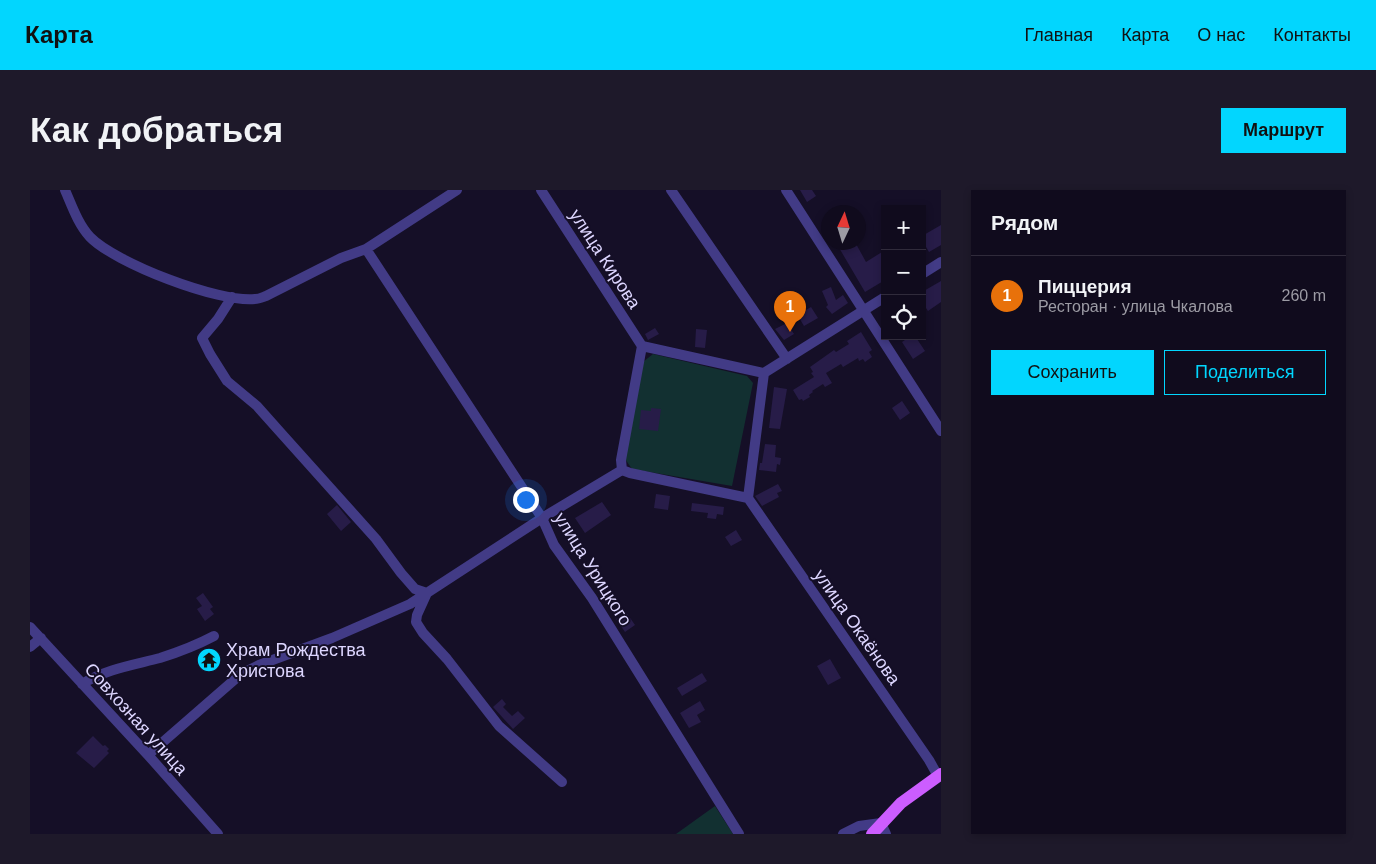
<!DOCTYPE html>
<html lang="ru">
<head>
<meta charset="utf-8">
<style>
	:root { --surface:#100b1d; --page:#1e192a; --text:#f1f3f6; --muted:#9c9ba4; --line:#302b3b; --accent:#02d6fe }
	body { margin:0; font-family:Helvetica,sans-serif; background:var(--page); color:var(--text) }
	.controls { position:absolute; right:15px; top:15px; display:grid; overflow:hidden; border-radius:0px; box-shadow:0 2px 8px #0003 }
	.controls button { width:45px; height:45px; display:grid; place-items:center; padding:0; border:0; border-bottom:1px solid var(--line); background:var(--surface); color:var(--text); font:25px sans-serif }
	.compass { position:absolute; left:791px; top:15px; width:45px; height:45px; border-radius:50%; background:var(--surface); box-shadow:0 2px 8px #0003; rotate:4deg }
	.you { position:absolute; left:495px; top:309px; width:18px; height:18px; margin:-12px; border:4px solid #fff; border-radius:50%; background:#1a73e8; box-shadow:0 0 0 8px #1a73e833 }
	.badge { display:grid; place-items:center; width:32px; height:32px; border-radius:50%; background:var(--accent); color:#fff; font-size:16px; font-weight:700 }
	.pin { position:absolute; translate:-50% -41px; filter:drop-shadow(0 1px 2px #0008) }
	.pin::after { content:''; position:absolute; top:26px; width:18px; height:15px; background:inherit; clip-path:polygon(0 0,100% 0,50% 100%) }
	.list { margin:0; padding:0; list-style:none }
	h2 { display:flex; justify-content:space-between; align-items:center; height:65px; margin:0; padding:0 20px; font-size:21px }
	h2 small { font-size:16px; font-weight:400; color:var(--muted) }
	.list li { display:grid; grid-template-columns:32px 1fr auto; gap:15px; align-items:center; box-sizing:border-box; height:80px; padding:0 20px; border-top:1px solid var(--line) }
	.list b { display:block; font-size:19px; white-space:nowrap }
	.list p { margin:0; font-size:16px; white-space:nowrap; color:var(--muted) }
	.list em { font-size:16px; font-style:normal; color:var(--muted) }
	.actions { display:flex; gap:10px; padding:15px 20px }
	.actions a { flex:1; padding:11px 0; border:1px solid var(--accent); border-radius:0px; text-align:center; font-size:18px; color:var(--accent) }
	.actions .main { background:var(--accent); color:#111 }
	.icon { flex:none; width:28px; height:28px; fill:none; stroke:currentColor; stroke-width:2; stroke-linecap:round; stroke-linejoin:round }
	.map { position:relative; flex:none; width:911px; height:644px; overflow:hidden; border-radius:0px }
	header { display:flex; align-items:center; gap:30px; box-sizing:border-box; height:70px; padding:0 25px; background:var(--accent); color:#111 }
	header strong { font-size:24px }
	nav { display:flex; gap:28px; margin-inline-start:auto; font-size:18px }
	.intro { display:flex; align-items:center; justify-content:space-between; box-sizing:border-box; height:120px; padding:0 30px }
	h1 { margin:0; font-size:35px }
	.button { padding:12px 22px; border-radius:0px; background:var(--accent); color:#111; font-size:18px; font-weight:700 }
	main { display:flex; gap:30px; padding:0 30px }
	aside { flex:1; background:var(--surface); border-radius:0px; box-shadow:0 2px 8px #0003 }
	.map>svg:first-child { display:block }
	.green { fill:#123031 }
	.building { fill:#271c48 }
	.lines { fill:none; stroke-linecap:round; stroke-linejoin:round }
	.minor { stroke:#423b86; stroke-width:10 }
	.primary { stroke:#cc5dff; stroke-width:12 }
	.labels { text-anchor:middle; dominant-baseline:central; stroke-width:4; stroke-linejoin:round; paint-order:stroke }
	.street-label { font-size:18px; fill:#ddd6ff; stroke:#150f27 }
	.poi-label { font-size:18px; fill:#ddd6ff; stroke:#150f27; text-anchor:start }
</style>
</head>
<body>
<header>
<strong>Карта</strong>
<nav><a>Главная</a><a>Карта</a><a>О нас</a><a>Контакты</a></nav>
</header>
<div class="intro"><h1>Как добраться</h1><a class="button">Маршрут</a></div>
<main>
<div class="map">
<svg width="911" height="644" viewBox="0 0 911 644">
	<rect width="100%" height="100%" fill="#150f27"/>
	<path class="green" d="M623,164L717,186L723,193L702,296L602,279L595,269L613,172Z
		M685,616L703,644H646Z"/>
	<path class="building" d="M770,0H782L786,6L777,12Z
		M911,35V55L899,62L892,50V46Z
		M814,52H825L836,72L852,62L855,66V90L835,102L808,56Z
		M911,91V112L898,121L892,112V102Z
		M801,97L806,110L813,105L818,113L802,124L796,117L798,115L792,101Z
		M774,116L776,120L781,117L788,128L774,136L765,121Z
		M757,133L764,144L754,150L745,139Z
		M625,138L629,144L618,150L615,144Z
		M666,139L677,140L675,158L665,157Z
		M831,142L842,160L839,162L842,167L835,172L833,169L829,171L828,168L813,177L811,174L796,183L802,193L795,197L793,194L782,201L783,202L779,205L780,207L773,211L772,209L769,210L763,200L784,187L781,183L783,182L780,177L804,160L806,162L819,154L817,151Z
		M881,146H885L895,161L883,169L872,152Z
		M744,197L757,199L750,239L739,238Z
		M872,211L880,223L870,230L862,218Z
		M621,218L631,219L628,241L609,239L611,220L621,221Z
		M735,254L746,255L745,267L751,268L750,275L747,274L746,282L729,280L730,273H732Z
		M748,294L752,301L747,303L749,307L732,316L725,306Z
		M626,304L640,306L638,320L624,318Z
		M572,312L581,325L555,343L545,328Z
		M662,313L694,317L693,325L687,324L686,329L677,328L678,323L661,321Z
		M307,315L321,332L311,341L297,324Z
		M706,340L712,350L701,356L695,347Z
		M173,403L183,417L180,419L184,424L175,431L167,419L172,416L166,408Z
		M596,422L605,435L595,442L586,429Z
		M800,469L811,488L798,495L787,476Z
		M672,483L677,491L652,506L647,498Z
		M472,509L476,514L473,517L482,526L488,521L495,528L483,539L463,517Z
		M670,511L675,520L667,525L671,532L659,538L650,523Z
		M63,546L73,556L75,555L79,559L77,561L79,563L64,578L46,563Z"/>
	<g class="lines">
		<path class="minor" d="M35,0C42,16 48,34 60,47C85,73 189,113 225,109C229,109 233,107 236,106L311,68L336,59L427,0
			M511,0L612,156
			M641,0L757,169
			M756,0L911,241
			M336,59L512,328L524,355L562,408L709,644
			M892,84L911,72
			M202,107L188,129L172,148L180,164L197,191L227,216L251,243L346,349L371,383L385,399L397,403L387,425L386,432L393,443L417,469L469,536L532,592
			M612,156L591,270L592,280L600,283L718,308L734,183
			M612,156L734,183
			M734,183L855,107
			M718,308L899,570L908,586
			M0,437L118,565L188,644
			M0,457L11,448
			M52,494C76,479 103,475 130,468C149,462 167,455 184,446
			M118,565L211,484L229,475L302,448L380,414L512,328L592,280
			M813,644L829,636L851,633L856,644"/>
		<path class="primary" d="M842,644L871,613L911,584"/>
	</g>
	<defs>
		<g id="temple-disc" transform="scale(1.25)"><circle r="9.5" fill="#02d6fe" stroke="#150f27"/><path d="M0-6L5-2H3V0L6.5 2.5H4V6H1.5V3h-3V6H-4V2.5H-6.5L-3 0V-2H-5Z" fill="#111"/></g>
	</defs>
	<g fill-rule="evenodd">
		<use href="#temple-disc" x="179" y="470"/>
	</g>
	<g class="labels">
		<g class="street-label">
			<text transform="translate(575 69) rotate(57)">улица Кирова</text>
			<text transform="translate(563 379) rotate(58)">улица Урицкого</text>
			<text transform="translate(827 437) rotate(55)">улица Окаёнова</text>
			<text transform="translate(106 529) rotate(48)">Совхозная улица</text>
		</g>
		<g class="poi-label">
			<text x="196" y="460">Храм Рождества<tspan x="196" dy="21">Христова</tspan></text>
		</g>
	</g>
</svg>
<div class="controls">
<button>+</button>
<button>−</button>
<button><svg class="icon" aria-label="locate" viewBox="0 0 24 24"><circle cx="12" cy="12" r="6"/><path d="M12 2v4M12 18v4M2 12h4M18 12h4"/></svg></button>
</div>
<svg class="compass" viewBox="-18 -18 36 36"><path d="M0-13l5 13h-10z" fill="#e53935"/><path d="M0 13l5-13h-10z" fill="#9c9ba4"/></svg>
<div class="you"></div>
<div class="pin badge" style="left:760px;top:142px;background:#e8710a">1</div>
</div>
<aside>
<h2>Рядом<small></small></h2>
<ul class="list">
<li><span class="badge" style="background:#e8710a">1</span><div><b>Пиццерия</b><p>Ресторан · улица Чкалова</p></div><em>260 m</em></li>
</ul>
<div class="actions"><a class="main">Сохранить</a><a>Поделиться</a></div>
</aside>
</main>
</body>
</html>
